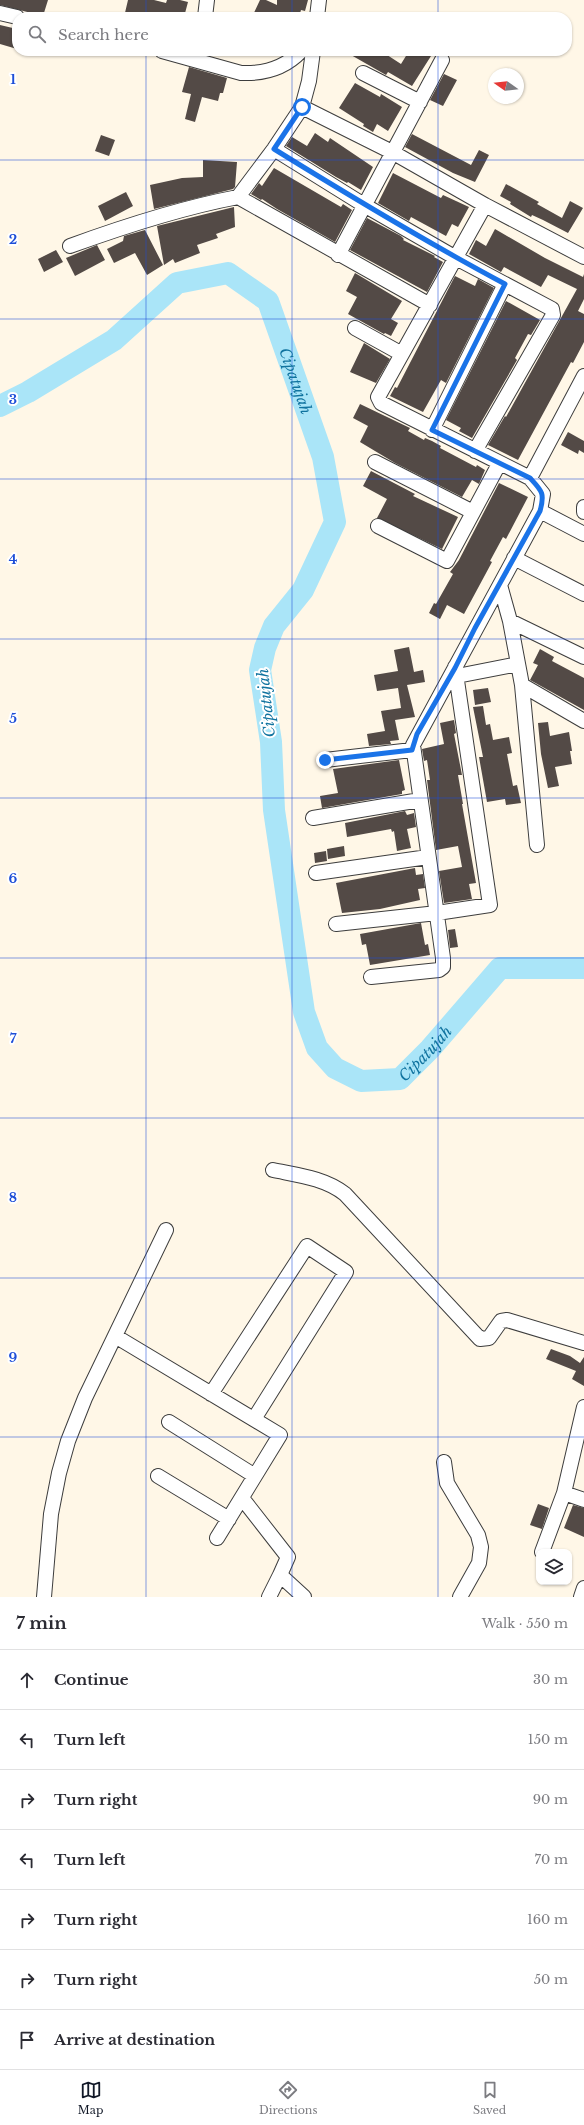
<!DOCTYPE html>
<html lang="en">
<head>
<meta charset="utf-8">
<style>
	:root { --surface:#fff; --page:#f2f2f3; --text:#2b2b33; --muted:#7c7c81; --line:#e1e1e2; --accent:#111827 }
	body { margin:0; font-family:"Libre Baskerville",serif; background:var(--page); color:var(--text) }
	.controls { position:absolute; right:12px; bottom:12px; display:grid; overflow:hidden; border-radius:8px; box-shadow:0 1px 3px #0004 }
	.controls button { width:36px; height:36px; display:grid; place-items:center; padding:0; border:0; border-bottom:1px solid var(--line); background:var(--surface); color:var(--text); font:20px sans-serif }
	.compass { position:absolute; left:488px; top:68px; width:36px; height:36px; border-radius:50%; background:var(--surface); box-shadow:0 1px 3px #0004; rotate:284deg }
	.stop { position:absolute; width:12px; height:12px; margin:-9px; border:3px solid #1a73e8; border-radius:50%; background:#fff }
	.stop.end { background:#1a73e8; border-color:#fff; box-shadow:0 1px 4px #0008 }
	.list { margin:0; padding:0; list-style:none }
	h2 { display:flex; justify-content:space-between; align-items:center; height:52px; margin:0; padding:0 16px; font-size:17px }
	h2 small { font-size:13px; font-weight:400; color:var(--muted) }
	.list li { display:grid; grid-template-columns:26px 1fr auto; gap:12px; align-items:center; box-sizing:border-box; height:60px; padding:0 16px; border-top:1px solid var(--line) }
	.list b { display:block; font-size:15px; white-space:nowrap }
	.list em { font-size:13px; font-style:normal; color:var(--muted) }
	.icon { flex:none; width:22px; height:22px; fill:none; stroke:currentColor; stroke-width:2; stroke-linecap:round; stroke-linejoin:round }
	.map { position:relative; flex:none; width:584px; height:1597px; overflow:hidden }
	.search { position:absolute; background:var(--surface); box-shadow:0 1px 3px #0004; left:12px; right:12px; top:12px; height:44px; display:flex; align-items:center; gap:10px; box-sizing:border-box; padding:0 14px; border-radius:16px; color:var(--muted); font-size:15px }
	.sheet { height:472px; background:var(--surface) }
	nav { display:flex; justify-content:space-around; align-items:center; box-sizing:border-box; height:56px; border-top:1px solid var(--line); background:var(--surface); font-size:11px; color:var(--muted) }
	nav a { display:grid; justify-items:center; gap:2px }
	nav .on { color:var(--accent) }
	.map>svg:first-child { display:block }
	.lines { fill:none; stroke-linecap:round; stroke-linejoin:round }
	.river { stroke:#aae5f8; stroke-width:22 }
	.building { fill:#534a46 }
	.minor-casing { stroke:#3d3d3d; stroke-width:16 }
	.minor { stroke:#fff; stroke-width:14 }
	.route { stroke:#1a73e8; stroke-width:5 }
	.grid { fill:none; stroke:#1d4ed8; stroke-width:1; stroke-opacity:0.55 }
	.labels { text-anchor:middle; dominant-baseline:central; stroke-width:4; stroke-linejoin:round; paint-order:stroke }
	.water-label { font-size:15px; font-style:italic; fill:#10739f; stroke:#fff }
	.grid-label { font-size:13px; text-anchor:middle; font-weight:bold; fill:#1d4ed8; stroke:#fff; stroke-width:4; stroke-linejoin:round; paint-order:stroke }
</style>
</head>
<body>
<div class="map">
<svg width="584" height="1597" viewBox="0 0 584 1597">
	<rect width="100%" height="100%" fill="#fff7e7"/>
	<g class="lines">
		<path class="river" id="s1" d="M0,406L28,392L114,340L177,283L228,273L268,301L323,457L335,522L303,590L274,626L265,648L260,670L271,742L274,810L304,1012L317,1048L335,1068L361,1081L400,1079L430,1049L500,968H584"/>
	</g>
	<path class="building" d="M0,0H48L43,16L0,5Z
		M128,0H154L166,3L167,0H180L188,2L184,17H124Z
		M260,0H266L277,5V0H308L305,11L301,10L299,17H252Z
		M0,25L17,29V49L0,44Z
		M344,51H381L401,64L409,51H422L431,56L412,86L388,72L386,75Z
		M189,67L227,78L223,93H220L218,101L202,97L195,122L185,119L191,94L182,92Z
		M444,74L457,80L443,106L430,100Z
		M355,83L380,97L381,94L402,107L388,131L377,124L373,132L363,126L364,124L339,108Z
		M315,133L328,142L330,138L373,167L361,190L348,182L347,183L336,177L286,146L292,137L307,146Z
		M412,134L471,165L479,150L489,155L475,182L453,173L405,147Z
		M101,135L115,140L109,156L95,151Z
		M203,160L237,162L235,187L233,189L154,209L150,185L182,178L203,177Z
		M274,168L341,207L343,204L352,210L335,242L277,209L262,199L261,200L251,194L259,183L262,186Z
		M393,173L441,198L443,195L469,207L458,227L452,224L446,236L411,217L409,221L378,203Z
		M506,184L539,202L537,204L562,218L570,201L583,208L568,233L543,220L532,215L531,217L510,204L511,202L500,196Z
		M126,192L133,206L105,221L98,206Z
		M234,207L235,227L216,234L218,238L197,245L200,253L175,263L173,259L164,265L157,226Z
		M367,218L401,236L404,239L403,240L435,256L434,257L443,262L427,292L350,250Z
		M495,229L545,258L583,277L584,274V299L578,311L584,314V342L573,363L571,362L518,460L488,445L505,416L506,417L577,289L548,275L541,287L504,267L501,272L469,254L476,240L486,246Z
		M145,230L163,265L147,275L135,253L114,263L107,249L123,241L124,236Z
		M97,245L105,260L75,276L66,258Z
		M56,250L63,262L44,272L38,259Z
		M355,273L402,301L391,319L398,323L391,336L385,333L384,334L348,314L357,297L346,291Z
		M455,276L475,286L478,279L494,288L446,383L441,380L423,412L390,396L395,387L397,388Z
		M506,301L540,320L531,335L528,334L515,358L517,360L472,438L459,431L461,428L446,420Z
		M364,343L390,359L376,383L350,372Z
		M360,404L410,428L408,431L424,440L425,438L432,441L441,446L440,448L476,467L477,465L485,470L479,484L472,480L462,497L395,463L360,442L368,426L353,418Z
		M568,432L584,441V453L579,450L578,454L561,445Z
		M371,471L415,494L413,496L458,517L442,549L377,518L387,499L363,486Z
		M499,483L528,497L506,539L503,537L490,561L492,562L464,614L447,605L440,619L429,613L434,603L436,604L453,574L450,572L459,560Z
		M409,647L414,672L423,670L425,682L407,685L415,717L395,720L399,740L390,741L391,744L369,746L367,734L385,731L381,711L401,708L398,688L377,691L374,675L398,671L394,650Z
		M540,649L554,657L552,661L584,678V710L530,680L538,665L533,663Z
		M488,688L491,702L475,705L473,690Z
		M483,706L486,725L490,724L493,740L509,737L512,753L507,754L513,786L517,785L521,803L506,805L505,799L487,802L479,757H483L473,707Z
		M454,720L456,733L454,734L462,775H458L463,804H462L476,883L469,884L472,899L444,903L439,871L462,867L458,846L436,850L427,780H430L427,760L424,761L422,749L444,744L440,723Z
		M548,722L550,736L569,732L572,751H570L572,764L555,767L559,786L548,788L541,754L538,723Z
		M399,760L405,790L402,791V794L322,808L320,796L338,793L333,769Z
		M405,811L407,815L414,813L416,827L407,829L411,848L397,851L394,831L392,832L391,829L347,837L345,823Z
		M344,846L345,856L328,859L327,849Z
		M326,851L327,861L315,863L314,853Z
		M415,868L416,875L423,874L425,888L418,889L420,900L380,909L342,913L336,883Z
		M421,923L425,945L428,944L430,955L370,965L366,944L362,945L360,934Z
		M455,929L458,947L450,948L448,930Z
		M551,1349L570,1356L580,1363L584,1357V1386L572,1379L576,1371L546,1359Z
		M538,1504L549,1508L542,1529L530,1525Z
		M573,1505L584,1508V1537L564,1528Z"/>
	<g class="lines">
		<g class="minor-casing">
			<path id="minor" d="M0,13L17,17
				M205,17L207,0
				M317,17L319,0
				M162,51L241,73C264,74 285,68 301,51
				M363,73L420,102
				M302,107L392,152L485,205L584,257
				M274,149L364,205L456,258L552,309L553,315L475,451
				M238,197L274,149L302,107L309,81L313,51
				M485,205L378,397L381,403L530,478
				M70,246C125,226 180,208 238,197L430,305
				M338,255L442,60
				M355,328L402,354
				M432,430L505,284
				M375,462L473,512
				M584,507V512
				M540,511L584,534
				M378,526L447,561L499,464
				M514,558L584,594
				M500,585L510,621L522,685L537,845
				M510,621L584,657
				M457,676L518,664
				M522,685L584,721
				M325,760L412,750
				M313,818L420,800
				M316,873L428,857
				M336,924L437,913L490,905L455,667
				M371,977L439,970L443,967V958L413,745L540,511L543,494L530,478L584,376
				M273,1170C297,1175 325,1178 345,1194L480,1339L489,1338L501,1321L507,1320L584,1343
				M115,1336L280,1435L217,1538
				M211,1394L307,1246L346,1272L254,1419
				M169,1422L255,1476
				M444,1462L447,1483L478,1535L481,1547L479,1563L460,1597
				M158,1476L229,1519
				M564,1493L584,1500
				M242,1498L288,1557L280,1575L304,1597
				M542,1552L564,1493L584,1407
				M44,1597L51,1514L59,1473L68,1441L85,1398L166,1230
				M269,1597L280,1575
				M581,1597L584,1588"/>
		</g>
		<use href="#minor" class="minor"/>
	</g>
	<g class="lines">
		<path class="route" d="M302,107L274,149C350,196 426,242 505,284L432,430L530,478C542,491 545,493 540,511L475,628L455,668L417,734L412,750L325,760"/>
	</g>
	<path class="grid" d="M146,0V17M292,0V17M438,0V17M146,51V1597M292,51V1597M438,51V1597M0,160H584M0,319H584M0,479H584M0,639H584M0,798H584M0,958H584M0,1118H584M0,1278H584M0,1437H584"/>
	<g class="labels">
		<g class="water-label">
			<text stroke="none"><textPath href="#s1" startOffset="402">Cipatujah</textPath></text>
			<text transform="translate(266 703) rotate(-96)">Cipatujah</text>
			<text stroke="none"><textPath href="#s1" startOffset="1231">Cipatujah</textPath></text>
		</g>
	</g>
	<g class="grid-label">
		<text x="13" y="84">1</text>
		<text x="13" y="244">2</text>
		<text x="13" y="404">3</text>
		<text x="13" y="564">4</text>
		<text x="13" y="723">5</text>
		<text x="13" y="883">6</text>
		<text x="13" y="1043">7</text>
		<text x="13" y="1202">8</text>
		<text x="13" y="1362">9</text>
	</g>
</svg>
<div class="controls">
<button><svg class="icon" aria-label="layers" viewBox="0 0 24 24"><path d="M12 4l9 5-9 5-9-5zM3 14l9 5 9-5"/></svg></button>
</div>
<svg class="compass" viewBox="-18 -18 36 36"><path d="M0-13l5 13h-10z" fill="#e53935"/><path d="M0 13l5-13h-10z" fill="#7c7c81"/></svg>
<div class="stop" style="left:302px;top:107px"></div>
<div class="stop end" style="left:325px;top:760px"></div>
<div class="search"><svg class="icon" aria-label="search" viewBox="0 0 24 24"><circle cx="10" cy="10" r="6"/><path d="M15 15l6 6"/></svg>Search here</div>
</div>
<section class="sheet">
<h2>7 min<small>Walk · 550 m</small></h2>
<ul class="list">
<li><svg class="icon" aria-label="ahead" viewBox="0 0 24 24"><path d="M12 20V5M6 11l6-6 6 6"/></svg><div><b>Continue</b></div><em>30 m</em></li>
<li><svg class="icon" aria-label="left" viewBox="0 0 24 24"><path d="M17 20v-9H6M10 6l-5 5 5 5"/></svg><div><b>Turn left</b></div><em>150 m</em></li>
<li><svg class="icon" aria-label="right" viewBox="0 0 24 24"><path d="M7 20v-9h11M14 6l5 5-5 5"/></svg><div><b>Turn right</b></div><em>90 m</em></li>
<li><svg class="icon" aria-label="left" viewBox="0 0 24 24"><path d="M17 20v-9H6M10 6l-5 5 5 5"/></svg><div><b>Turn left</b></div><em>70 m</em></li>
<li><svg class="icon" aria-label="right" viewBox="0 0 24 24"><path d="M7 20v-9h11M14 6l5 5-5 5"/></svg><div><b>Turn right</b></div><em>160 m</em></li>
<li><svg class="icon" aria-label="right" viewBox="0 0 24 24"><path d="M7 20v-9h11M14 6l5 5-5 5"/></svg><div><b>Turn right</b></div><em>50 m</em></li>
<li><svg class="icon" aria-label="arrive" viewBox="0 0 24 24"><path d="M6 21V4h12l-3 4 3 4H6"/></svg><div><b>Arrive at destination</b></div></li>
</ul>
</section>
<nav>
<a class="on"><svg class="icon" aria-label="map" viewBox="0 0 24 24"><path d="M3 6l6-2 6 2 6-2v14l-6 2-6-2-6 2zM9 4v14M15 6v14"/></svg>Map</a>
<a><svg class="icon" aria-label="directions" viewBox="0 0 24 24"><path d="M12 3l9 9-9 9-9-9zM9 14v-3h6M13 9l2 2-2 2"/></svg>Directions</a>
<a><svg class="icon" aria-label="saved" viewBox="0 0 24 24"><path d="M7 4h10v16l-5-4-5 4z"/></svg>Saved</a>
</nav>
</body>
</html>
